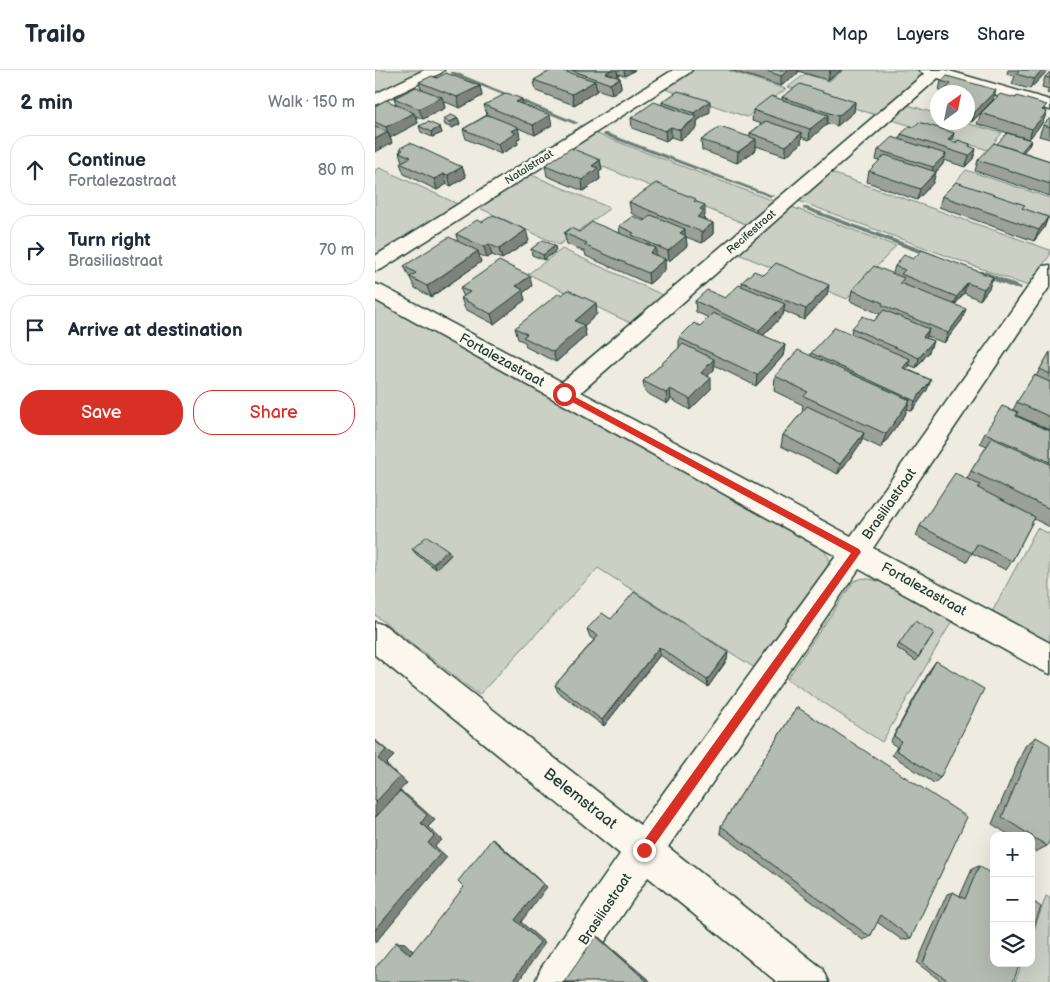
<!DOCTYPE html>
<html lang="en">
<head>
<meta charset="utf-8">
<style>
	:root { --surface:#fff; --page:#f6f6f7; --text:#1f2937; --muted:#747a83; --line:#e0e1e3; --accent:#d93025 }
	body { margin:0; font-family:"Balsamiq Sans",sans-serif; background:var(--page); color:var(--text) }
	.controls { position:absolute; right:15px; bottom:15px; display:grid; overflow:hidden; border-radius:10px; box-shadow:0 5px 20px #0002 }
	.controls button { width:45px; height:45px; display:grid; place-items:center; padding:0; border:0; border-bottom:1px solid var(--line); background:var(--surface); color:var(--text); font:25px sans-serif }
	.compass { position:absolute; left:555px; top:15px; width:45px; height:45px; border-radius:50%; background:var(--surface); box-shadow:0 5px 20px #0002; rotate:33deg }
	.stop { position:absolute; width:15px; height:15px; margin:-11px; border:4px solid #d93025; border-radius:50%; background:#fff }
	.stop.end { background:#d93025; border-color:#fff; box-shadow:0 1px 5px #0008 }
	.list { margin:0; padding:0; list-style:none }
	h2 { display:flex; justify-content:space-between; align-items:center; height:65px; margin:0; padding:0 20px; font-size:21px }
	h2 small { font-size:16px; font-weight:400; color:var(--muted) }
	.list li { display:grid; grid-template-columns:32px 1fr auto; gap:15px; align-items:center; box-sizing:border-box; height:70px; margin:0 10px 10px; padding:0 10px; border:1px solid var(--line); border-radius:20px }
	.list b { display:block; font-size:19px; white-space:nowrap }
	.list p { margin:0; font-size:16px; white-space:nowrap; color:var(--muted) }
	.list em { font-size:16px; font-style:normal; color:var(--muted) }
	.actions { display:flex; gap:10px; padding:15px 20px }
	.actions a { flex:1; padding:11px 0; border:1px solid var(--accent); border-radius:20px; text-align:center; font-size:18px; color:var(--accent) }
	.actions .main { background:var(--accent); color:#fff }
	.icon { flex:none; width:28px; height:28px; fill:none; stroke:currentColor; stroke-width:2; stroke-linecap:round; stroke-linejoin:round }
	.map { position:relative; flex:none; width:675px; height:912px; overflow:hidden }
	header { display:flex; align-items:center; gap:30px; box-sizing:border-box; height:70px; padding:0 25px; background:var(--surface); border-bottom:1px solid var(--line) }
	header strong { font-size:24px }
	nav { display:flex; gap:28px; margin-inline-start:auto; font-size:18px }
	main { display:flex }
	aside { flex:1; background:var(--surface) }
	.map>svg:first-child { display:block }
	.green { fill:#cbcfc4; stroke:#75867c }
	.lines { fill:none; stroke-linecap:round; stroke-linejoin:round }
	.stream { fill:#6c7d74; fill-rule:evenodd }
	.minor-casing { stroke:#1f3d34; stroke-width:3 }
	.minor { fill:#fbf7ec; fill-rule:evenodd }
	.wall { fill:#9ba197; stroke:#1f3d34 }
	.shaded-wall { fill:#7e837b; stroke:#1f3d34 }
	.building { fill:#b4bbb0; stroke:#1f3d34 }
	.route { fill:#d93025 }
	.labels { text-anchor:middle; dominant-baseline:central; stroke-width:5; stroke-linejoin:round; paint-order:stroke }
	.far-street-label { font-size:11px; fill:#1f3d34; stroke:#fbf7ec }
	.street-label { font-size:14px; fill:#1f3d34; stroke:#fbf7ec }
	.near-street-label { font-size:16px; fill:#1f3d34; stroke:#fbf7ec }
</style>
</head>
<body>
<header>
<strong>Trailo</strong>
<nav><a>Map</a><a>Layers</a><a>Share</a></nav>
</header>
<main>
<aside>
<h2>2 min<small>Walk · 150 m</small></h2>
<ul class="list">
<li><svg class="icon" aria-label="ahead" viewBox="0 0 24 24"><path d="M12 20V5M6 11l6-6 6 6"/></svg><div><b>Continue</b><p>Fortalezastraat</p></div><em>80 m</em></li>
<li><svg class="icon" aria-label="right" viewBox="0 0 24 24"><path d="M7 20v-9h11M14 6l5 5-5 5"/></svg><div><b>Turn right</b><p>Brasiliastraat</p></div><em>70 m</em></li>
<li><svg class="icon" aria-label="arrive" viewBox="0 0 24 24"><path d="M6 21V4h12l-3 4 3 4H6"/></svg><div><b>Arrive at destination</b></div></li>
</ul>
<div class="actions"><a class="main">Save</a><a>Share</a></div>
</aside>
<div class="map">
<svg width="675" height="912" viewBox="0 0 675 912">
	<rect width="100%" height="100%" fill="#eeece1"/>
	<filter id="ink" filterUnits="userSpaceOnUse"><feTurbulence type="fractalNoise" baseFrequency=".02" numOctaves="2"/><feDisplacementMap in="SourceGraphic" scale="10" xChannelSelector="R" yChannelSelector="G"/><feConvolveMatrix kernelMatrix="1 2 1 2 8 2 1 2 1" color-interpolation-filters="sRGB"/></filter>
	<g filter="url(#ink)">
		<path class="green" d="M0,0H53L0,26Z
			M314,0H352L411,19L372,47L287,18Z
			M469,0H541L549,4L504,46L413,17L430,4L454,11Z
			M530,34L562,44V52L591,53L627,63L613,80L514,49Z
			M217,62L404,133L378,157L188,81Z
			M5,98L85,135L0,188V100Z
			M591,100L675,128V149L577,116Z
			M454,102L675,180V185L653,216L421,130Z
			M152,103L235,138L184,175L100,136Z
			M414,136L521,176L472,229L361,183Z
			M187,179L290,226L257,254L153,204Z
			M0,229L444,473L454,488L451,506L383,600L223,498L104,625L0,545Z
			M662,458L675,464V573L617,542Z
			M488,508L509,512L577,551L507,672L412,609L479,511Z
			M671,826L675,828V912H640L647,893H656V868Z"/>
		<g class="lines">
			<path class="stream" d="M76,2H80L204,53L199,54L76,4Z
				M228,63H232L400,126L395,127L228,65Z
				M428,137H432L562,185L561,187H555L428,139Z
				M604,201H610L647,217L646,219H640L604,205Z"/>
			<g class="minor-casing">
				<path id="minor" d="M49,0H69L66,3L0,35V24Z
					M298,0H317L314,3L7,199L0,201V186Z
					M544,0H571L675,30V40L563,8L206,322L476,466L668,196L675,195V216L498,478L675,573V604L664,599L484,499L293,777L447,898L453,912H402L273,807L203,912H160L166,898L245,784L0,585V552L11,556L265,755L461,486L0,230V214L7,216L187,312L549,4Z"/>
			</g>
			<use href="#minor" class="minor"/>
		</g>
		<path class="wall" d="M177,0H260L250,6L243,4V7L245,8L246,18L237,24L221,19L222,21L199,35L161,21L159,10Z
			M355,0H467L453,10L423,1V3L406,16Z
			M633,0H673L655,19L637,14L640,6L632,4Z
			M675,2V24L672,23L674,19L667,17L670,7Z
			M572,6L618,30L597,52L592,51V22H567L564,21L566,11Z
			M62,8L105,16L107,26L85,38L68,31L70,38L48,49L41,46L43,53L15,67L17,73L0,82V36L21,35L19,28L46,19L44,12Z
			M562,26V40L558,39L561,28Z
			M407,27L480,32L479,42L462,56L452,53L451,55L434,70L426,67V74L411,86L381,76V80L362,93L327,80L326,70L375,67V63L387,54L377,51L378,40L407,30Z
			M641,28L670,41L668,52L654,69L602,54L606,43Z
			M287,32L335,42L322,51V58L305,70L296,67L291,71L257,58L256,48L287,35Z
			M109,35H148L177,55L160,65L143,58L145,68L142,69L143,74L126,84L91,69L88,59L112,45Z
			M83,48L85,54L77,58L70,55L68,49Z
			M675,48V69L664,66L668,55Z
			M44,56L65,57L67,63L57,67L46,62Z
			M526,64L595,74V77L601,79L598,89L590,97L569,90L568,94L561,102L558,113L542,130L492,112L494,101L504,91L501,90L503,80L525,69Z
			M656,70L654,76L648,82L675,91V126L600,101L603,90L622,74Z
			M25,78L87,97L91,107L76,116L72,114L62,120L29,104L25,93L27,92L24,82L26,80Z
			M225,90L227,100L224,102L225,109L208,121L172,106L170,95Z
			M567,126L648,139L673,147L669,158L659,171L564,137Z
			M254,132H322L330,146L329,147V150L338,153V164L327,173L311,167L312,176L294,191L290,190V200L274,214L211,186L210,182L192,174L189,163L204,162L245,163L244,156L269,151L270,150L256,143Z
			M81,164L154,171L127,189L117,185L112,188L103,184L106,192L56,227L40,218L29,196L83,172Z
			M156,179L181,181L169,190L157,185Z
			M538,189L618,207L614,218L605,230L589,223L580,235L587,250L569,273L552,266L551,268L558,271L554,282L541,298L534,295L532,299L556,310L552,320L537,341L532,339L530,345L506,378L487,369L486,373L463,404L406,376L408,365L428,341L427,340L428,335L399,321L400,306L436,285V283L476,264L477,258L499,251L505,244L475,231L477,220L518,203L520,196Z
			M389,205L452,225L429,250L409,241L408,245L388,266L410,275L408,286L381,316L339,295V300L333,306L336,319L315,340L296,329L292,334L270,322L268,311L304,278V268L325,256L334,248L321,242L320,231L350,228L367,216V212Z
			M157,216L148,223L150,230L119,254L90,239L86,228L89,227L85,218Z
			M222,244L209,256L211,266L181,292L151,277L150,272L143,269L140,258Z
			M675,282V360L641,345V346L675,361V457L659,449L637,491L631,500L597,483L592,492L541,466L545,456L592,409L596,401L612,376L605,373L610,363L638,340L642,332L661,306Z
			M37,479L76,485L61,499L41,484Z
			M236,549L353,582L352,590L333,617L285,585L229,656L183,622L180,615L219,570L215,567L212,559Z
			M559,563L541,591L522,578L524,574Z
			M561,591L565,708L559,713L517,685L522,677L515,672L556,598Z
			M422,637L536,868L527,870L502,852L495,867L488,870L345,763L346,756Z
			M661,667L672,776L660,782L656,779V766H636L617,754L650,676Z
			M604,796L638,912H567L542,893L572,824L578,822L585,826L597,799Z"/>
		<path class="shaded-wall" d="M236,0H242L243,7L232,13L231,3Z
			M249,0H260L250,6Z
			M414,0H423V3L406,16V6Z
			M455,0H467L453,10Z
			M667,0H673L655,19L659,9Z
			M245,8L246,18L237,24L235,14Z
			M220,11L222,21L199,35L197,24Z
			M105,16L107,26L85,38L82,27Z
			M621,20L618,30L597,52L600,42Z
			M67,27L70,38L48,49L44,39Z
			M147,29L149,39L141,32Z
			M335,31V42L322,51V58L305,70V60L319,50V43Z
			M480,32L479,42L462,56L463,46Z
			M672,42L668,52L654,69L657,59Z
			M39,43L43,53L15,68L11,57Z
			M175,45L177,55L160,65L158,55Z
			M453,45L451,55L434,70L435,59Z
			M83,48L85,54L77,58L75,52Z
			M65,57L67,63L57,67L56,62Z
			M143,57L145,68L142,69L143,74L126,84L123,74L136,61Z
			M296,57V67L291,71L290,61Z
			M13,62L17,73L0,82V69Z
			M427,63L426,74L411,86V76Z
			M579,63L576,74L573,70Z
			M381,69V80L362,93L363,82Z
			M656,70L654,76L642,89L644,84Z
			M601,79L598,89L590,97L594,86Z
			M571,84L568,94L555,108L558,97Z
			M225,90L227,100L224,102L225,109L208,121L207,110L217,96Z
			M87,97L91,107L76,116L73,105Z
			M561,102L558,113L542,130L545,119Z
			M69,104L72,114L62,120L59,109Z
			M330,135V146L329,147V151L322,147L325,139Z
			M673,147L669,158L659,171L664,160Z
			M338,153V164L327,173V162Z
			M310,159V167L311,166L312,176L294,191L293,181L305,163Z
			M151,160L154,171L127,189L124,179Z
			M114,174L117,185L112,188L109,177Z
			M180,176L181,181L169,190L168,185Z
			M281,178V189L275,183Z
			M103,181L106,192L56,227L52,216Z
			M290,189V200L274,214L273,203Z
			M155,206L157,216L148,223L150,230L119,254L116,244L141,216Z
			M618,207L614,218L605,230L609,219Z
			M592,213L589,223L578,237L582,227Z
			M454,215L452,225L429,250L431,239Z
			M221,233L222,244L209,256L211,266L181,292L178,282L200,251Z
			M410,234L408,245L384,270V260Z
			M591,239L587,250L569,273L573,263Z
			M554,259L551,270L548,267Z
			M558,271L554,282L541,298L544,288Z
			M410,275L408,286L381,316L382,305Z
			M339,289V300L326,313V303Z
			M535,289L532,300L528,298Z
			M336,308V319L315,340V329Z
			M556,310L552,320L537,341L540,331Z
			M295,319L296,329L292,334L291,323Z
			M535,330L530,345L506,378L511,364Z
			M489,363L486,373L463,404L465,394Z
			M73,480L76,485L61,499L58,494Z
			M284,577L285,585L229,656L227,650Z
			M353,582L352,590L333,617L332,610Z
			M0,670L19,686L11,694L32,713L0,747V733L3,689Z
			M25,721L33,726L60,750L53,757L67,770L60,776L72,787L0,873V860L53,773L46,753Z
			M117,769L123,773L172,817L146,852L170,873L143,912H137L140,850Z
			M221,866L225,868L276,912H273Z
			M21,872L30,873L43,886L35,885Z"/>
		<path class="building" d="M177,0H185L220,11L197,24L159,10Z
			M196,0H236L231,3L245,8L235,14Z
			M388,0H414L406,6Z
			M644,0H667L659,9L641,4Z
			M675,2V8L670,7Z
			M71,3L105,16L82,27L44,12L57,6L62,8Z
			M572,6L621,20L600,42L592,40V22H567L576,14L566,11Z
			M425,14L480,32L463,46L407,27Z
			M41,17L67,27L44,39L19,28Z
			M303,21L335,31L319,43L287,32Z
			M132,23L147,29L141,32L175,45L158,55L109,35Z
			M625,24L641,28L642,26L672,35L667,40L672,42L657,59L606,43Z
			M396,26L453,45L435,59L378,40Z
			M11,30L39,43L11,57L0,52V36Z
			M279,32L322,47L305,60L296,57L290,61L256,48Z
			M76,45L83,48L75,52L68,49Z
			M113,45L143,57L136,61L141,63L123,74L88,59Z
			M675,48V57L668,55Z
			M391,51L427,63L411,76L375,63Z
			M53,52L65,57L56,62L44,56Z
			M544,52L579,63L573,70L581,73L583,70L595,74L594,76L601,79L594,86L526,64L535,56L539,57Z
			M0,57L13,62L0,69Z
			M345,57L381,69L363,82L326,70Z
			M632,63L656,70L646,82L622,74Z
			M517,67L571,84L558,97L503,80Z
			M35,73L87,97L73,105L69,104L59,109L25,93L36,87L24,82L28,80L25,78Z
			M619,73L675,91V114L603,90Z
			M196,78L225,90L217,96L223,98L207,110L170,95Z
			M510,85L561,102L545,119L494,101Z
			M581,112L650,135L647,138L673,147L664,160L567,126Z
			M281,113L321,129L319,131L330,135L325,139L329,141L322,147L338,153L327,162L254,132Z
			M118,145L151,160L124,179L114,174L109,177L81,164L102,150L107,152Z
			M276,145L310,159L305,163L311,166L293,181L257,165L259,163L244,156L258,146L269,151Z
			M217,152L281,178L275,183L290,189L273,203L209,175L212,173L189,163L196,158L204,162Z
			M74,167L103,181L52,216L35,207L41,203L29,196Z
			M168,170L180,176L168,185L156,179Z
			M547,180L618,207L609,219L592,213L582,227L526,204L530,200L520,196L529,185L538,189Z
			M124,191L155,206L141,216L148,220L116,244L86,228L95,222L85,218Z
			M401,193L454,215L431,239L367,212L379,201L389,205Z
			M499,196L529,208L525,213L591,239L573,263L507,235L508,233L477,220Z
			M364,215L410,234L384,260L320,231L332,220L350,228Z
			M193,220L221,233L200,251L209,255L178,282L148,267L152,264L140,258L184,223L187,225Z
			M509,240L554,259L548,267L558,271L544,288L477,258L488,246L499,251Z
			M338,243L410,275L382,305L304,268L319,253L325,256Z
			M460,257L535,289L528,298L556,310L540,331L436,283Z
			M308,274L339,289L326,303L336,308L315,329L295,319L291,323L268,311Z
			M423,280L535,330L511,364L429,326L433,322L400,306Z
			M675,282V304L665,299Z
			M659,305L675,312V347L642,332Z
			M432,336L489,363L465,394L408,365Z
			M627,336L643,342L641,346L675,361V392L610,363Z
			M617,368L675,394V439L596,401Z
			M580,403L605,415L603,418L660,447L637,491L602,474L597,483L545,456Z
			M52,466L73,480L58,494L37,479Z
			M259,522L353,582L332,610L284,577L227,650L180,615L223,566L212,559L227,543L236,549Z
			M540,551L559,563L543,587L524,574Z
			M561,591L609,619L565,708L521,680L526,671L519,666Z
			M422,637L592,747L536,868L506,845L495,867L346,756Z
			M661,667L675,675V770L672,776L627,747Z
			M0,671L11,680L3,689L24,707L0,733Z
			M25,721L52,745L46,753L59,766L53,773L65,784L0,860V748Z
			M117,769L168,814L140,850L165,872L137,912H0V898L21,872L35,885L89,817L83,811Z
			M604,796L619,806V893H645L638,912H575L548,893L578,822L590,829Z
			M656,830L666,837L656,864Z
			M221,866L273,912H189Z"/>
	</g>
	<path class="route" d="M186,322H191L484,479L486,482L273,784L269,785L265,784L264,780L265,776L476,483L186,326Z"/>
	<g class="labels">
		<g class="far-street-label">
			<text transform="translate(154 97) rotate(-32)">Natalstraat</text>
			<text transform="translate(376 162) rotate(-41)">Recifestraat</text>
		</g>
		<g class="street-label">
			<text transform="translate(127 290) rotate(29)">Fortalezastraat</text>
			<text transform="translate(514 434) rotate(-55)">Brasiliastraat</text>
			<text transform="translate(549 519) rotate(29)">Fortalezastraat</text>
			<text transform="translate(230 839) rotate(-56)">Brasiliastraat</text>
		</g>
		<g class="near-street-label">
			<text transform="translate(205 729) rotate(38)">Belemstraat</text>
		</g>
	</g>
</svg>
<div class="controls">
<button>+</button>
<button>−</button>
<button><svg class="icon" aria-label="layers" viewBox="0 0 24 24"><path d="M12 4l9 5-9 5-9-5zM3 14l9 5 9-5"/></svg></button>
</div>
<svg class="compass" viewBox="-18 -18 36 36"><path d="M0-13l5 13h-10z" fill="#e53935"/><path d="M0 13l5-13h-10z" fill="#747a83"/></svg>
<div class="stop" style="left:189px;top:324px"></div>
<div class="stop end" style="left:269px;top:780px"></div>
</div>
</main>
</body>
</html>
